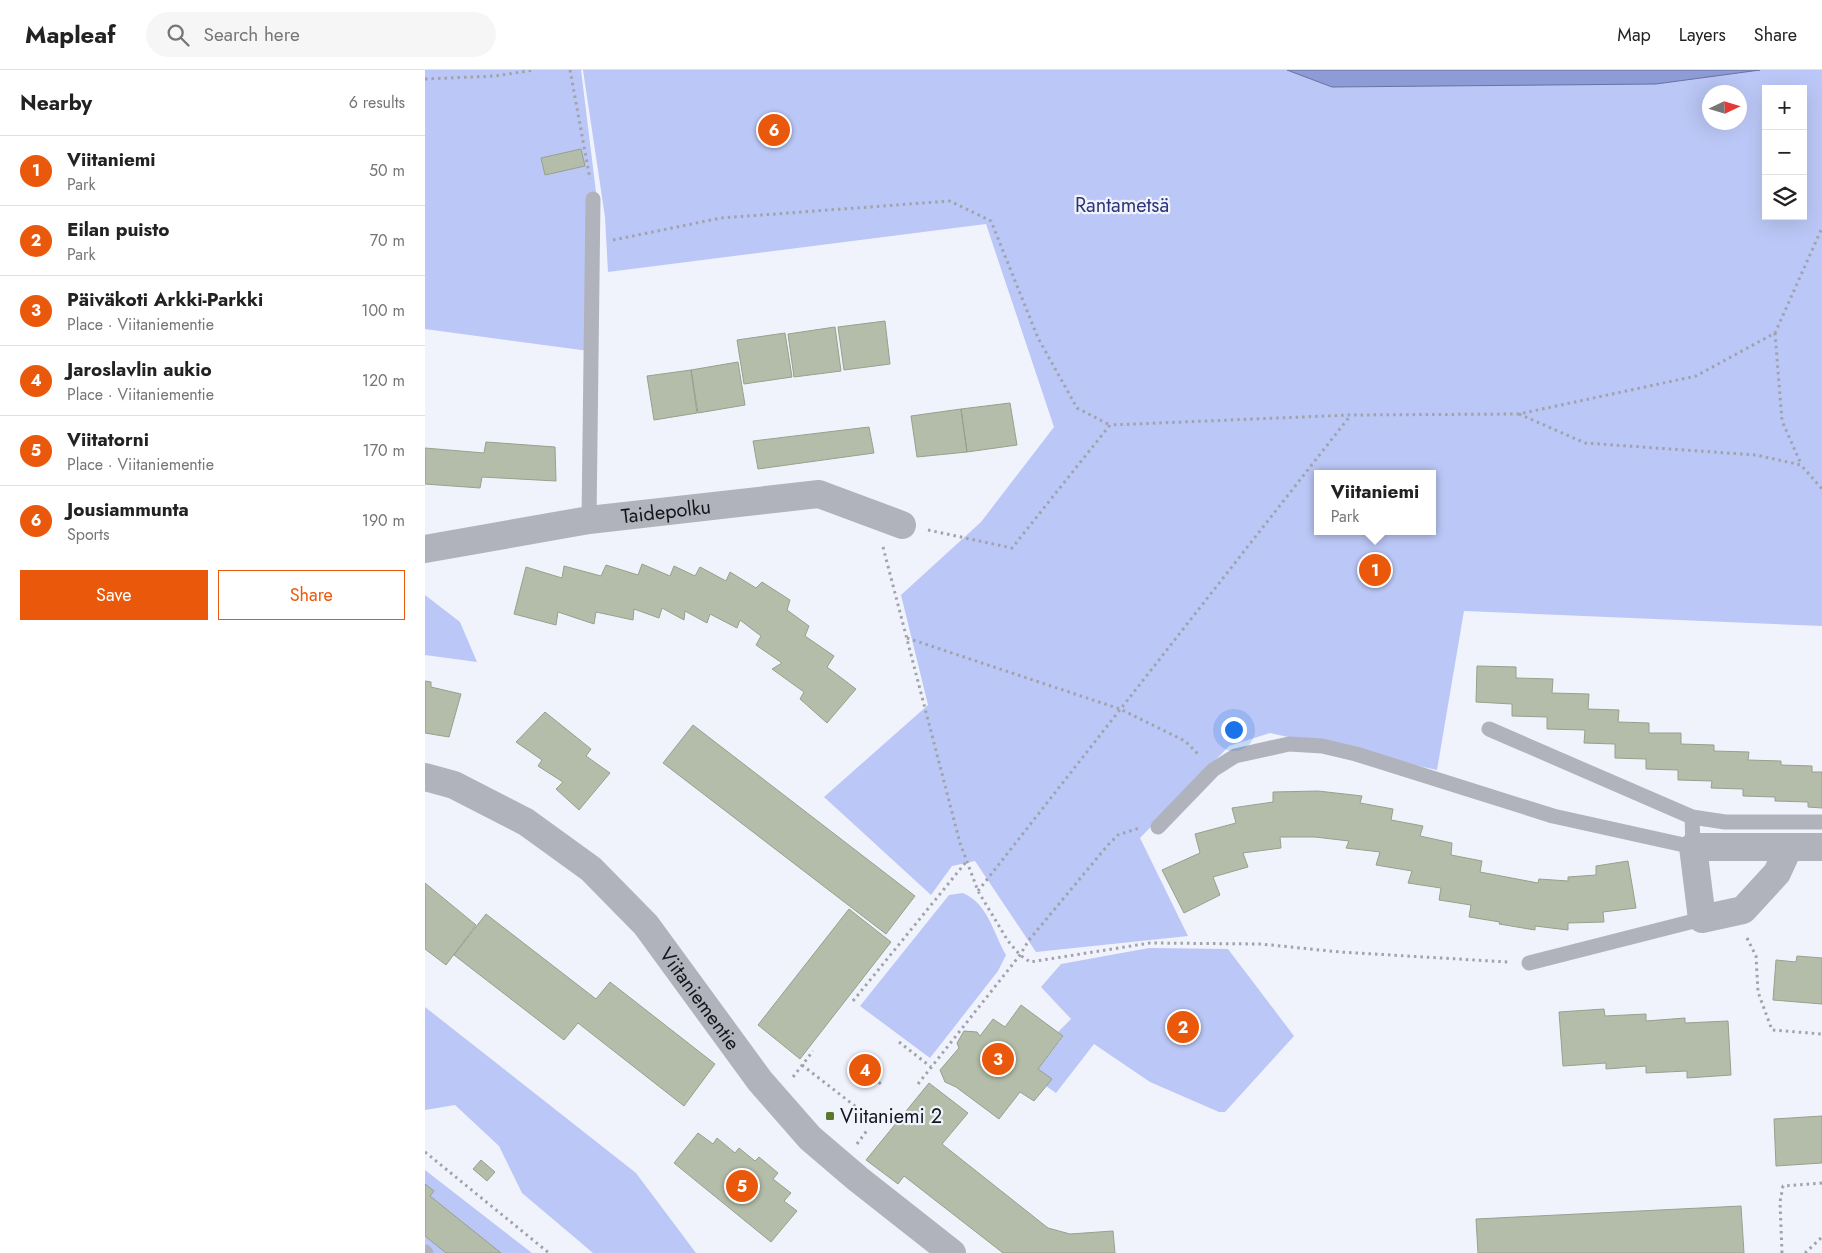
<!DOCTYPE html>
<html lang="en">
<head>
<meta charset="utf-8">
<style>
	:root { --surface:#fff; --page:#f6f6f6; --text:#222; --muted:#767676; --line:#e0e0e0; --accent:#ea580c }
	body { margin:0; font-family:Jost,sans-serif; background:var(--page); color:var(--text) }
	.controls { position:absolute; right:15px; top:15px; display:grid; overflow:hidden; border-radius:0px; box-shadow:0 5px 20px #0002 }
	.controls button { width:45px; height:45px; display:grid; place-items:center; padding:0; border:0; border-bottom:1px solid var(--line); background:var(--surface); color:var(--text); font:25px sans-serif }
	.compass { position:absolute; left:1277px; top:15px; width:45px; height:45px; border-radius:50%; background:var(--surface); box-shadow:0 5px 20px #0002; rotate:86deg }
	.you { position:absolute; left:808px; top:659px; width:18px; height:18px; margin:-12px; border:4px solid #fff; border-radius:50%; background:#1a73e8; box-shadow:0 0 0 8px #1a73e833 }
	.badge { display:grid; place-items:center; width:32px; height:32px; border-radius:50%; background:var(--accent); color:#fff; font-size:16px; font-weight:700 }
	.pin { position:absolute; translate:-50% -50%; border:2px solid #fff; box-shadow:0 1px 5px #0006 }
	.popup { position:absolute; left:889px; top:400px; width:122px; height:65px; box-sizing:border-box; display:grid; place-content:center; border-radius:0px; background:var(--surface); filter:drop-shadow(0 1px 4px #0005); font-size:16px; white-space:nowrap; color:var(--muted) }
	.popup b { font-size:19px; color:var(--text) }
	.popup::after { content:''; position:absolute; left:50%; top:100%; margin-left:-10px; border:10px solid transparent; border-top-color:var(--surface) }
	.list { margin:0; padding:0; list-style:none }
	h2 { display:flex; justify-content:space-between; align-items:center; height:65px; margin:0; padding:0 20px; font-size:21px }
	h2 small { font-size:16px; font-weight:400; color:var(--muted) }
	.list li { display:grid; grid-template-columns:32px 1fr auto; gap:15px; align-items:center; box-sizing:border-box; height:70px; padding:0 20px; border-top:1px solid var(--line) }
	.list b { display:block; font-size:19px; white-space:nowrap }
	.list p { margin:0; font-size:16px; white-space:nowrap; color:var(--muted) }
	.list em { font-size:16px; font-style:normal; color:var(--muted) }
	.actions { display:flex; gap:10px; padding:15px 20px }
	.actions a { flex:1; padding:11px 0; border:1px solid var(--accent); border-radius:0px; text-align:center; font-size:18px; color:var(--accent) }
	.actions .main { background:var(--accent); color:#fff }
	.icon { flex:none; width:28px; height:28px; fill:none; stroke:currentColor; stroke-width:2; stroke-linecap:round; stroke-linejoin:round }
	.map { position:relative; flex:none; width:1397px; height:1183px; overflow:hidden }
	header { display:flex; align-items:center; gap:30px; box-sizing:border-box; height:70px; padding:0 25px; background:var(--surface); border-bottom:1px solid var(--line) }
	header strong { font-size:24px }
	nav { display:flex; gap:28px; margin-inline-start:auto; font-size:18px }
	.search { width:350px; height:45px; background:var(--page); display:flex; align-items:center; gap:12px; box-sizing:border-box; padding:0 18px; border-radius:28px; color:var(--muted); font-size:19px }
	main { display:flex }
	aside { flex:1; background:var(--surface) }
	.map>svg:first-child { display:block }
	.green { fill:#bbc7f6; fill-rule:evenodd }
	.water { fill:#8d9bd6; stroke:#68739e }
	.building { fill:#b4bda9; stroke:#98a08d }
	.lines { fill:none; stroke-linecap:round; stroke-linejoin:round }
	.path { stroke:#a1a3ab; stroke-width:3; stroke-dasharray:2.5 4; stroke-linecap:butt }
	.service { stroke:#b1b3bc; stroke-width:15 }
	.minor { stroke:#b1b3bc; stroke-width:28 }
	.poi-dot { fill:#5b772b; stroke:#f1f3fc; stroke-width:2 }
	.labels { text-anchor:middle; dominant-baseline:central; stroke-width:4.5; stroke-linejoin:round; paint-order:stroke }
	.park-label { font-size:20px; fill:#2c357a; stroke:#f1f3fc }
	.street-label { font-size:20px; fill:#13151c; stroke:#f1f3fc }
	.poi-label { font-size:20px; fill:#13151c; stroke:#f1f3fc; text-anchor:start }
</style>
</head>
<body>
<header>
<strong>Mapleaf</strong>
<div class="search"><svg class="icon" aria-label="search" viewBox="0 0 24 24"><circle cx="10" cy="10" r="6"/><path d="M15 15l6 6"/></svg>Search here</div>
<nav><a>Map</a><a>Layers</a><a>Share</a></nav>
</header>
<main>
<aside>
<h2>Nearby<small>6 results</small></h2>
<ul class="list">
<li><span class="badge">1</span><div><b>Viitaniemi</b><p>Park</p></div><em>50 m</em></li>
<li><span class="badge">2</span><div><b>Eilan puisto</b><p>Park</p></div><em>70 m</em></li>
<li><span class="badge">3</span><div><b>Päiväkoti Arkki-Parkki</b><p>Place · Viitaniementie</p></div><em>100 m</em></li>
<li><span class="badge">4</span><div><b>Jaroslavlin aukio</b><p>Place · Viitaniementie</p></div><em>120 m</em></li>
<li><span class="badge">5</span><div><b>Viitatorni</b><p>Place · Viitaniementie</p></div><em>170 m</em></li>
<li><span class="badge">6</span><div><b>Jousiammunta</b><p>Sports</p></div><em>190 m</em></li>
</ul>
<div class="actions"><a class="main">Save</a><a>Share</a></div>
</aside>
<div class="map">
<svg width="1397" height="1183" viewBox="0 0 1397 1183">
	<rect width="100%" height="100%" fill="#f1f3fc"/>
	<path class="green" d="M0,0H156L172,130L164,281L0,259Z
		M158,0H1397V556L1039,541L1012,700L845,663L804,676L715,768L763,866L611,882L550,791L527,796L506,825L399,727L503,635L476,525L556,452L629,357L561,154L183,202L180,147ZM1341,19H1378V146H1341ZM1284,22H1314V52H1284ZM892,404H1008V461H892Z
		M0,525L35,552L52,592L0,585Z
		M538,823C563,834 568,862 581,885L573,901L505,988L435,936L524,825Z
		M724,878L803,879L869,966L800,1042H794L725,1012L669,974L631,1023L621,1016L613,999L638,967L633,962L646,949L616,917L636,894Z
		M0,937L211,1103L271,1183H168L97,1123L74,1076L30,1035L0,1040Z
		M0,1100L107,1183H0Z"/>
	<path class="water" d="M862,0H1335L1231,14L907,17Z"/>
	<path class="building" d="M156,79L160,96L120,105L116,88Z
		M460,251L465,294L419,300L413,257Z
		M410,257L416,301L369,307L363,264Z
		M360,263L367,307L319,314L312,270Z
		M313,292L320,335L273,343L266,300Z
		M266,300L272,343L229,350L222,306Z
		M585,333L592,375L542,382L536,339Z
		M536,339L542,382L492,387L486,346Z
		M444,357L449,383L333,399L328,371Z
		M61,372L130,377L131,411L57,407L55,418L0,414V378L59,383Z
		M217,494L245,506L249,496L270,506L275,497L301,511L305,502L331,518L337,512L365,530L362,540L384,556L380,566L409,586L402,597L431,619L402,653L375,629L379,622L347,599L357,593L331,575L336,566L315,550L312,558L285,544L282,553L260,541L259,550L237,538L234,548L209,539L208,550L171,542L169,554L133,542L131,555L89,544L101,497L137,508L139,496L176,506L181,495L213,505Z
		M1052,596L1091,597V608L1128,609L1127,623L1164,624L1163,639L1194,640L1193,652L1224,653V663H1256V674L1289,675V681L1324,682L1323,690L1356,691V695L1387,696V702H1397V738L1383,737V732L1350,731V727L1318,726V719L1286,718L1287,711L1253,710V700L1221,699V689L1190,688V674L1159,673L1160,660L1122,659V647L1087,646V634L1051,632Z
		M0,611L6,612V617L36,624L24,667L0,663Z
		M120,642L166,679L161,686L185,703L154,740L131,719L138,712L113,696L117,690L91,672Z
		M268,655L490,826L461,864L238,693Z
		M893,721L937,726L935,733L968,739L966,750L998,756L995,766L1027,773L1026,785L1057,791L1055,802L1113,813L1114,809L1143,811V807L1171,805V796L1203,791L1211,838L1178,842L1179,852L1143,853V860L1110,856V860L1074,854L1075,852L1044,847L1046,835L1014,830L1016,818L983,813L987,801L951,795L955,782L921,778L924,771L890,767H855L856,778L818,783L823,797L788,807L795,825L759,843L737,800L775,783L770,764L811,753L807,738L848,732V722Z
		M0,813L51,855L21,895L0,879Z
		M424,839L466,872L375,989L333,955Z
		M61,844L171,929L185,912L290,994L259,1036L153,953L139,970L29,885Z
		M1372,886L1397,888V934L1348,930L1351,890L1371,892Z
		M596,935L638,966L613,999L627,1009L609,1031L595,1022L574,1049L531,1017L520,1012L515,1000L534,978L532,973L539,961L552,962L555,966L568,949L580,957Z
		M1179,939L1180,946L1221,944V951L1260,948V953L1303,951L1306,1005L1262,1008V1001L1221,1003V996L1181,999V993L1138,996L1134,942Z
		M504,1013L543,1043L517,1074L623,1158L645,1164L688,1161L690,1183H578L479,1106L473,1114L441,1090Z
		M1397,1046V1093L1351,1096L1349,1049Z
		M273,1063L288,1074L292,1068L310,1083L314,1078L330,1091L334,1087L353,1103L348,1109L366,1123L359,1131L372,1141L346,1172L249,1093Z
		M56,1090L70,1102L62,1111L48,1099Z
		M0,1114L9,1121L5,1126L76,1183H21L0,1166Z
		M1316,1136L1319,1183H1053L1051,1149Z"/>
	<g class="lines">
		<path class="path" d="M145,0L165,109
			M0,9L70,6L109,0
			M188,170L296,148L525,131L566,151L613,268L652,338L685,355
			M1350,263L1357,351L1376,394
			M1094,344L1160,373L1331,385L1376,395L1397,419
			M503,460L587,478L685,355L925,345L1094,344L1271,306L1350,263L1397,158
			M458,477L535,773L553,821L583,871L595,885L605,892L725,873L836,874L915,882L1083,892
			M482,568L695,639L760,671L773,684
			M553,821L925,346
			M1322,868L1331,886L1333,922L1347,960L1397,964
			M428,931L541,792
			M474,972L506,997
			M377,995L439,1043
			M368,1007L388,981
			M449,1008L457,1015
			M493,1014L595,885L604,870L682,776L693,765L714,758
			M432,1074L443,1059
			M0,1082L124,1183
			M1357,1183L1355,1132L1358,1116L1397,1113
			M1380,1183L1397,1167"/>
		<path class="service" d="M164,450L168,129
			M1267,747L1300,752H1397
			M733,757L788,700L810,686L864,674L897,676L931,684L1128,746L1268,777L1267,747L1064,659
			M1104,893L1277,849
			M0,1182L1,1183"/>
		<g class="minor">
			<path id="s1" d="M0,479L164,450L394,424L477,455"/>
			<path id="s2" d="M0,707L29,715L101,752L166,799L221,855L335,1011L385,1068L433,1109L527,1183"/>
			<path d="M1363,779L1352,803L1318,840L1277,849L1268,777H1397"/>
		</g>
	</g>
	<rect class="poi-dot" x="400" y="1041" width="10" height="10" rx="2.5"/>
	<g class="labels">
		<g class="park-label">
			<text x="697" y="135">Rantametsä</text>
		</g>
		<g class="street-label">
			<text stroke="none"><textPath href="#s1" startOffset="244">Taidepolku</textPath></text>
			<text stroke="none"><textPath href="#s2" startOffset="361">Viitaniementie</textPath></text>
		</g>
		<g class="poi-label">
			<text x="415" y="1046">Viitaniemi 2</text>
		</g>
	</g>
</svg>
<div class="controls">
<button>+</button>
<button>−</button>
<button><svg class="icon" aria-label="layers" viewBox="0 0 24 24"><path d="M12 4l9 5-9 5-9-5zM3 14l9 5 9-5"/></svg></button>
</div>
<svg class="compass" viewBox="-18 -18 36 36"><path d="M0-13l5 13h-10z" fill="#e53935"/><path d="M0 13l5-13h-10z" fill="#767676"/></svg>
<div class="you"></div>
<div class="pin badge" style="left:950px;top:500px">1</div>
<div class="popup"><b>Viitaniemi</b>Park</div>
<div class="pin badge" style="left:758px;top:957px">2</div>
<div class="pin badge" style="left:573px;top:989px">3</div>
<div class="pin badge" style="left:440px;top:1000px">4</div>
<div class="pin badge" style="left:317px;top:1116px">5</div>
<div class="pin badge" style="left:349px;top:60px">6</div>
</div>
</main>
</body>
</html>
